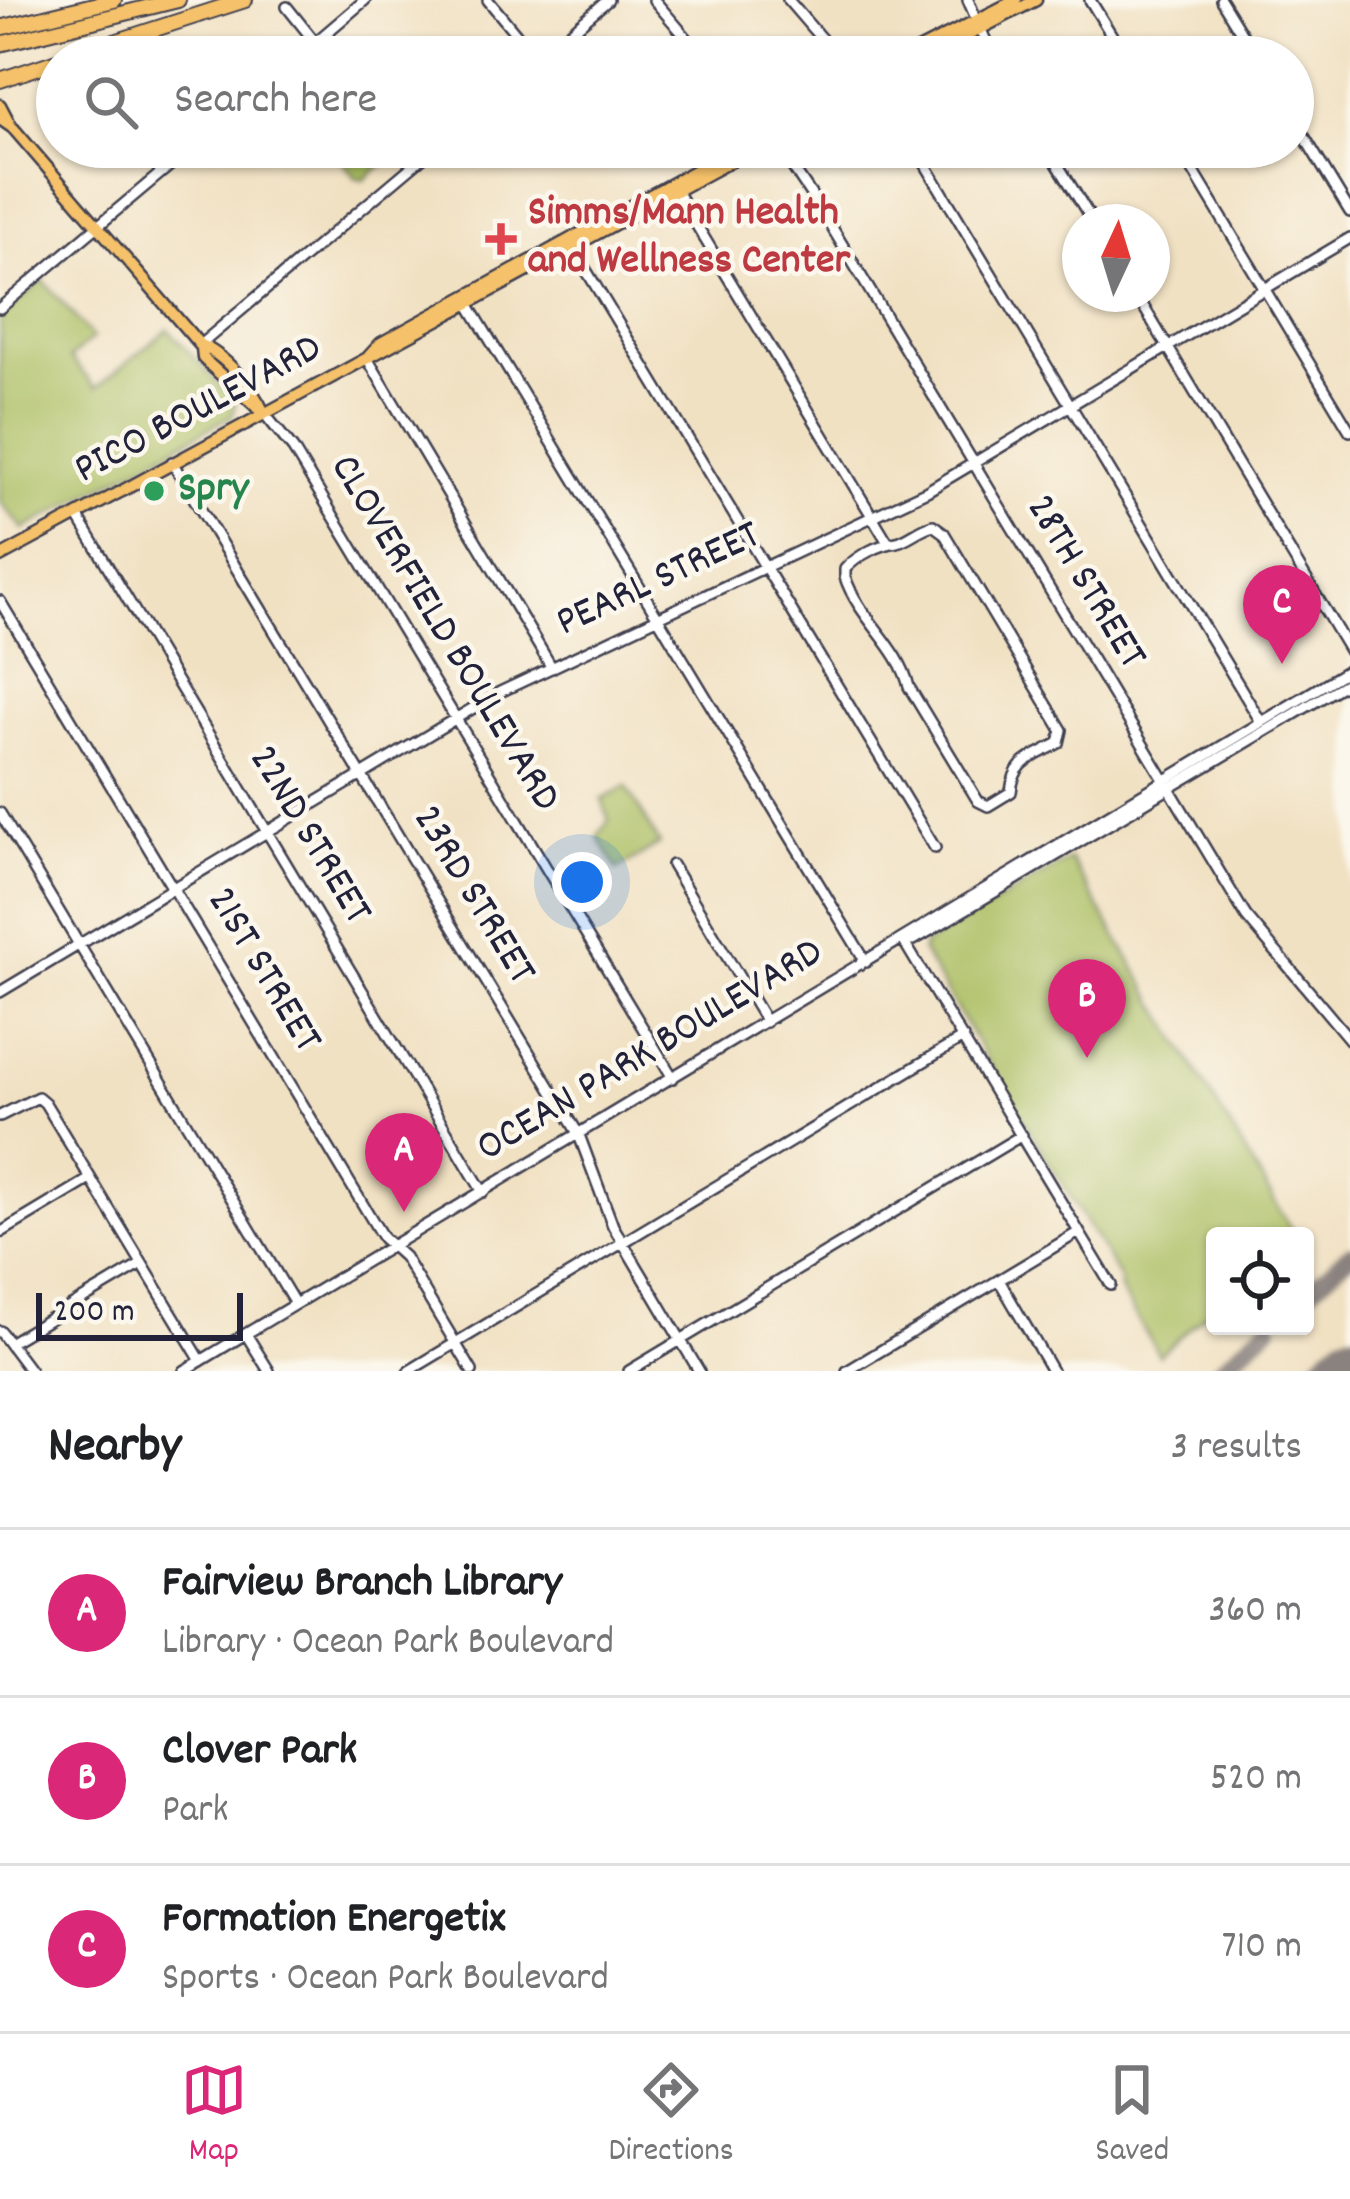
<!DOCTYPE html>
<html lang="en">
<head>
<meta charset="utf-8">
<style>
	:root { --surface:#fff; --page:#f6f6f6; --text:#202124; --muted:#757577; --line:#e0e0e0; --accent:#db2777 }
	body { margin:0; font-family:Dekko,sans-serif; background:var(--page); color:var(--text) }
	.controls { position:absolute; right:36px; bottom:36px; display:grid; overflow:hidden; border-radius:12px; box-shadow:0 3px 9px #0004 }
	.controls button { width:108px; height:108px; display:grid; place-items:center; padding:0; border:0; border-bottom:3px solid var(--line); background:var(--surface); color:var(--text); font:60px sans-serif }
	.compass { position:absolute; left:1062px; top:204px; width:108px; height:108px; border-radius:50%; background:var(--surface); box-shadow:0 3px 9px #0004; rotate:4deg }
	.scale { position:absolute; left:36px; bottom:30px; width:207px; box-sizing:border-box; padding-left:12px; border:6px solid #22223b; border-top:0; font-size:33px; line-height:42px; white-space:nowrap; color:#22223b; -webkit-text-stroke:9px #fbf7ec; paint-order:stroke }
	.you { position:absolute; left:582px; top:882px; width:42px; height:42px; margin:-30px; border:9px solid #fff; border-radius:50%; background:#1a73e8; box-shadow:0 0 0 18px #1a73e833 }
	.badge { display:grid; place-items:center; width:78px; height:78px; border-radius:50%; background:var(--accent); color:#fff; font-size:39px; font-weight:700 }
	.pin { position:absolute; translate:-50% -99px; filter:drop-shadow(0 3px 6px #0008) }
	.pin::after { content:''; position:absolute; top:63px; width:42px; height:36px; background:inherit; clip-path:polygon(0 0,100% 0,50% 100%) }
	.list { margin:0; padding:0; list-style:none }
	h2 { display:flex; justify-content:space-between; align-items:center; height:156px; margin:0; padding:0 48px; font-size:51px }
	h2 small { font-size:39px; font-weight:400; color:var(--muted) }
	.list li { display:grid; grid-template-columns:78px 1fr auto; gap:36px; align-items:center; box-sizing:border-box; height:168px; padding:0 48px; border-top:3px solid var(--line) }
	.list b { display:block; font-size:45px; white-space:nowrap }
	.list p { margin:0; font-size:39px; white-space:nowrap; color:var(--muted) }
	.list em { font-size:39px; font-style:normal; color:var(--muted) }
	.icon { flex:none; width:66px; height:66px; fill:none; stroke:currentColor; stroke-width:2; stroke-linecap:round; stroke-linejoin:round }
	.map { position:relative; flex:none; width:1350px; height:1371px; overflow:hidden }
	.search { position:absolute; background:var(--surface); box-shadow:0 3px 9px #0004; left:36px; right:36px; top:36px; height:132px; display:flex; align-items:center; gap:30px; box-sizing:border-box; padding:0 42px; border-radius:66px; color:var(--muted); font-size:45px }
	.sheet { height:660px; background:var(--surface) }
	nav { display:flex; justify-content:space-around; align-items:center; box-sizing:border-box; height:168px; border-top:3px solid var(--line); background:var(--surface); font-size:33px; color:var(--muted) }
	nav a { display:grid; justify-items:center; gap:6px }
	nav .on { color:var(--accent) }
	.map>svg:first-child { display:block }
	.green { fill:#abbe62; stroke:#66704e; stroke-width:3 }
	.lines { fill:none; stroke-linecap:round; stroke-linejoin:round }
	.taxiway { stroke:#8a827f; stroke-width:18 }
	.runway { stroke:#8a827f; stroke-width:45 }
	.minor-casing { stroke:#413f4f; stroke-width:14 }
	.major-casing { stroke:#413f4f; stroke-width:15 }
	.highway-casing { stroke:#413f4f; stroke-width:18 }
	.minor { stroke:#fff; stroke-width:9 }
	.major { stroke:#f5c16b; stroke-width:10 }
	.highway { stroke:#f5c16b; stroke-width:14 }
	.health-dot { fill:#e0444e; stroke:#fbf7ec; stroke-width:4.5 }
	.leisure-dot { fill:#2e9e5b; stroke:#fbf7ec; stroke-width:4.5 }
	.labels { text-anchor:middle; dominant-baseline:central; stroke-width:9; stroke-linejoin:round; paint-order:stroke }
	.health-label { font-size:42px; font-weight:bold; fill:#be3a42; stroke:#fbf7ec; text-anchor:start }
	.street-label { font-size:42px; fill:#22223b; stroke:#fbf7ec }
	.leisure-label { font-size:42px; font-weight:bold; fill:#27864d; stroke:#fbf7ec; text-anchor:start }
</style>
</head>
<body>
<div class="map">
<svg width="1350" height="1371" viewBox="0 0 1350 1371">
	<rect width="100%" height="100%" fill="#fbf7ec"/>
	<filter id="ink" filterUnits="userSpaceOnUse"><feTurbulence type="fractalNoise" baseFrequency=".00833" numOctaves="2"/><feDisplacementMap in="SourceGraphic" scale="24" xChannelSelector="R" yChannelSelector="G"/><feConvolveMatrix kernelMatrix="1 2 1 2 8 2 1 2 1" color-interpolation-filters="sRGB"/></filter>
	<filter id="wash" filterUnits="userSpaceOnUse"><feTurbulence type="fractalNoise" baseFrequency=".004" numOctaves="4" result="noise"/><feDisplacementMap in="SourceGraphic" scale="48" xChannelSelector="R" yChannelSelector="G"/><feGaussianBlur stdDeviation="2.7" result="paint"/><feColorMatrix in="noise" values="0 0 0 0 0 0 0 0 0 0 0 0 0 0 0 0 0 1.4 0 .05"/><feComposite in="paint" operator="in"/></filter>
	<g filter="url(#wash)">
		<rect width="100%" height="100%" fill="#f1e1c3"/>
		<path class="green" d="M332,147H402L364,180L355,177Z
			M43,280L93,338L70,358L96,388L168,329L235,402L233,415L24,529L0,502V317Z
			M626,786L660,844L617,870L598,836L609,820L602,800Z
			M1070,859L1294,1234L1215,1236V1305L1159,1355L1120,1290V1279L922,952L924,945Z"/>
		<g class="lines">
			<path class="taxiway" d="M1305,1294L1350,1254
				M1218,1371L1269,1326"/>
			<path class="runway" d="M1332,1371L1350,1355"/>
		</g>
	</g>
	<g filter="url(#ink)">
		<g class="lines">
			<g class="minor-casing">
				<path id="minor" d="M488,0L535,57
					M654,0L703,57
					M788,0L837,57
					M968,0L993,57
					M1090,0L1125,57
					M1221,0L1256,57
					M287,7L315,42
					M298,57L365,0
					M541,57L608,0
					M1293,118L1350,212
					M779,147L822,211L1246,916L1350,1040
					M915,147L1261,722
					M1047,147L1093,222
					M1179,147L1350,431
					M673,186L887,541
					M571,245L935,848
					M1136,294L1350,652
					M469,305L866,962
					M0,308L192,147
					M200,345L435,147
					M367,358L552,668
					M264,413L293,449L673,1078
					M172,462L579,1135L613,1226L699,1371
					M77,515L483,1192
					M933,525L944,533L1062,730L1059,743C1032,758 1014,760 1011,792L988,806L978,801L909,687C899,645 859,619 845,577V569C858,555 878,545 897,542C909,539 920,528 933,525Z
					M0,601L383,1238L404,1257L472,1371
					M0,813L295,1304
					M672,865L766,1022
					M906,939L914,940L1350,681
					M903,940L1111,1285
					M0,992L500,692L927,491L1350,238
					M0,1116L38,1097L45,1103L201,1361
					M0,1233L90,1179
					M999,1280L1052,1371
					M0,1331L30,1371
					M246,1334L269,1371
					M9,1343L142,1264
					M184,1371L1350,669
					M409,1371L963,1038
					M629,1371L1022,1135
					M847,1371L1079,1232"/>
			</g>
			<g class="major-casing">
				<path id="major" d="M905,57L1016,0
					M926,57L1036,0
					M0,105L10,124
					M0,119L13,128L200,345C224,354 253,388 264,413
					M202,348L203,358L210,365L261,411
					M369,356L381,343L738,147
					M0,557L757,147"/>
			</g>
			<g class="highway-casing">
				<path id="highway" d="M0,28L114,0
					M0,44L178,0
					M68,57L245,0
					M0,80L57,61"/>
			</g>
			<use href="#minor" class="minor"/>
			<use href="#major" class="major"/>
			<use href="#highway" class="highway"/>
		</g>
	</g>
	<path class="health-dot" d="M495 221h12v12h12v12h-12v12h-12v-12h-12v-12h12z"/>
	<circle class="leisure-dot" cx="154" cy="491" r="12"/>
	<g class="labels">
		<g class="health-label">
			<text x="528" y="215">Simms/Mann Health<tspan x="528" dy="48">and Wellness Center</tspan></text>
		</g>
		<g class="street-label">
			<text transform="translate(199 411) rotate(-28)">PICO BOULEVARD</text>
			<text transform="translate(659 581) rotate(-25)">PEARL STREET</text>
			<text transform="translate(1084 583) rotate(59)">28TH STREET</text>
			<text transform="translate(443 634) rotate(59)">CLOVERFIELD BOULEVARD</text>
			<text transform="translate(308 836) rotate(59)">22ND STREET</text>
			<text transform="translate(472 896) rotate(59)">23RD STREET</text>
			<text transform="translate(262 971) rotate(59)">21ST STREET</text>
			<text transform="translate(651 1052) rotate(-31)">OCEAN PARK BOULEVARD</text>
		</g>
		<g class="leisure-label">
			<text x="178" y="491">Spry</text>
		</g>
	</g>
</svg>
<div class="controls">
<button><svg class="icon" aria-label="locate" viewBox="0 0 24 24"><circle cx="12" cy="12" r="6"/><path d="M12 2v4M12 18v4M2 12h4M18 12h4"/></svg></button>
</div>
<svg class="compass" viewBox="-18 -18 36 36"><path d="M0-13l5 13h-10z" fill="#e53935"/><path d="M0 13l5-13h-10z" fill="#757577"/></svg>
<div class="scale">200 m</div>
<div class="you"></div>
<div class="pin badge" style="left:404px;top:1212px">A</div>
<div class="pin badge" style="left:1087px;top:1058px">B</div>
<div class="pin badge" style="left:1282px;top:664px">C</div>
<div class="search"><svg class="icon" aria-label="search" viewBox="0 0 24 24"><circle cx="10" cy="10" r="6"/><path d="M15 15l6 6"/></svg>Search here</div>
</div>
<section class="sheet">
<h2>Nearby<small>3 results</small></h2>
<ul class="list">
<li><span class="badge">A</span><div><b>Fairview Branch Library</b><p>Library · Ocean Park Boulevard</p></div><em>360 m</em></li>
<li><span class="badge">B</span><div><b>Clover Park</b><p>Park</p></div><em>520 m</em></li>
<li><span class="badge">C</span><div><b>Formation Energetix</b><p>Sports · Ocean Park Boulevard</p></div><em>710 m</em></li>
</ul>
</section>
<nav>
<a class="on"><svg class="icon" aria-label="map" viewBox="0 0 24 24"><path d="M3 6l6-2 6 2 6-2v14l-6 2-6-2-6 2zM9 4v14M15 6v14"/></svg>Map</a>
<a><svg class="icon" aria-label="directions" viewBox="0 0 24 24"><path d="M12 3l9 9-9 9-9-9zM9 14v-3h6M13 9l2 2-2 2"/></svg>Directions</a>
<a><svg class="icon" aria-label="saved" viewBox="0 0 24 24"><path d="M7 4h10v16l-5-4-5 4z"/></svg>Saved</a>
</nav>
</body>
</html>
